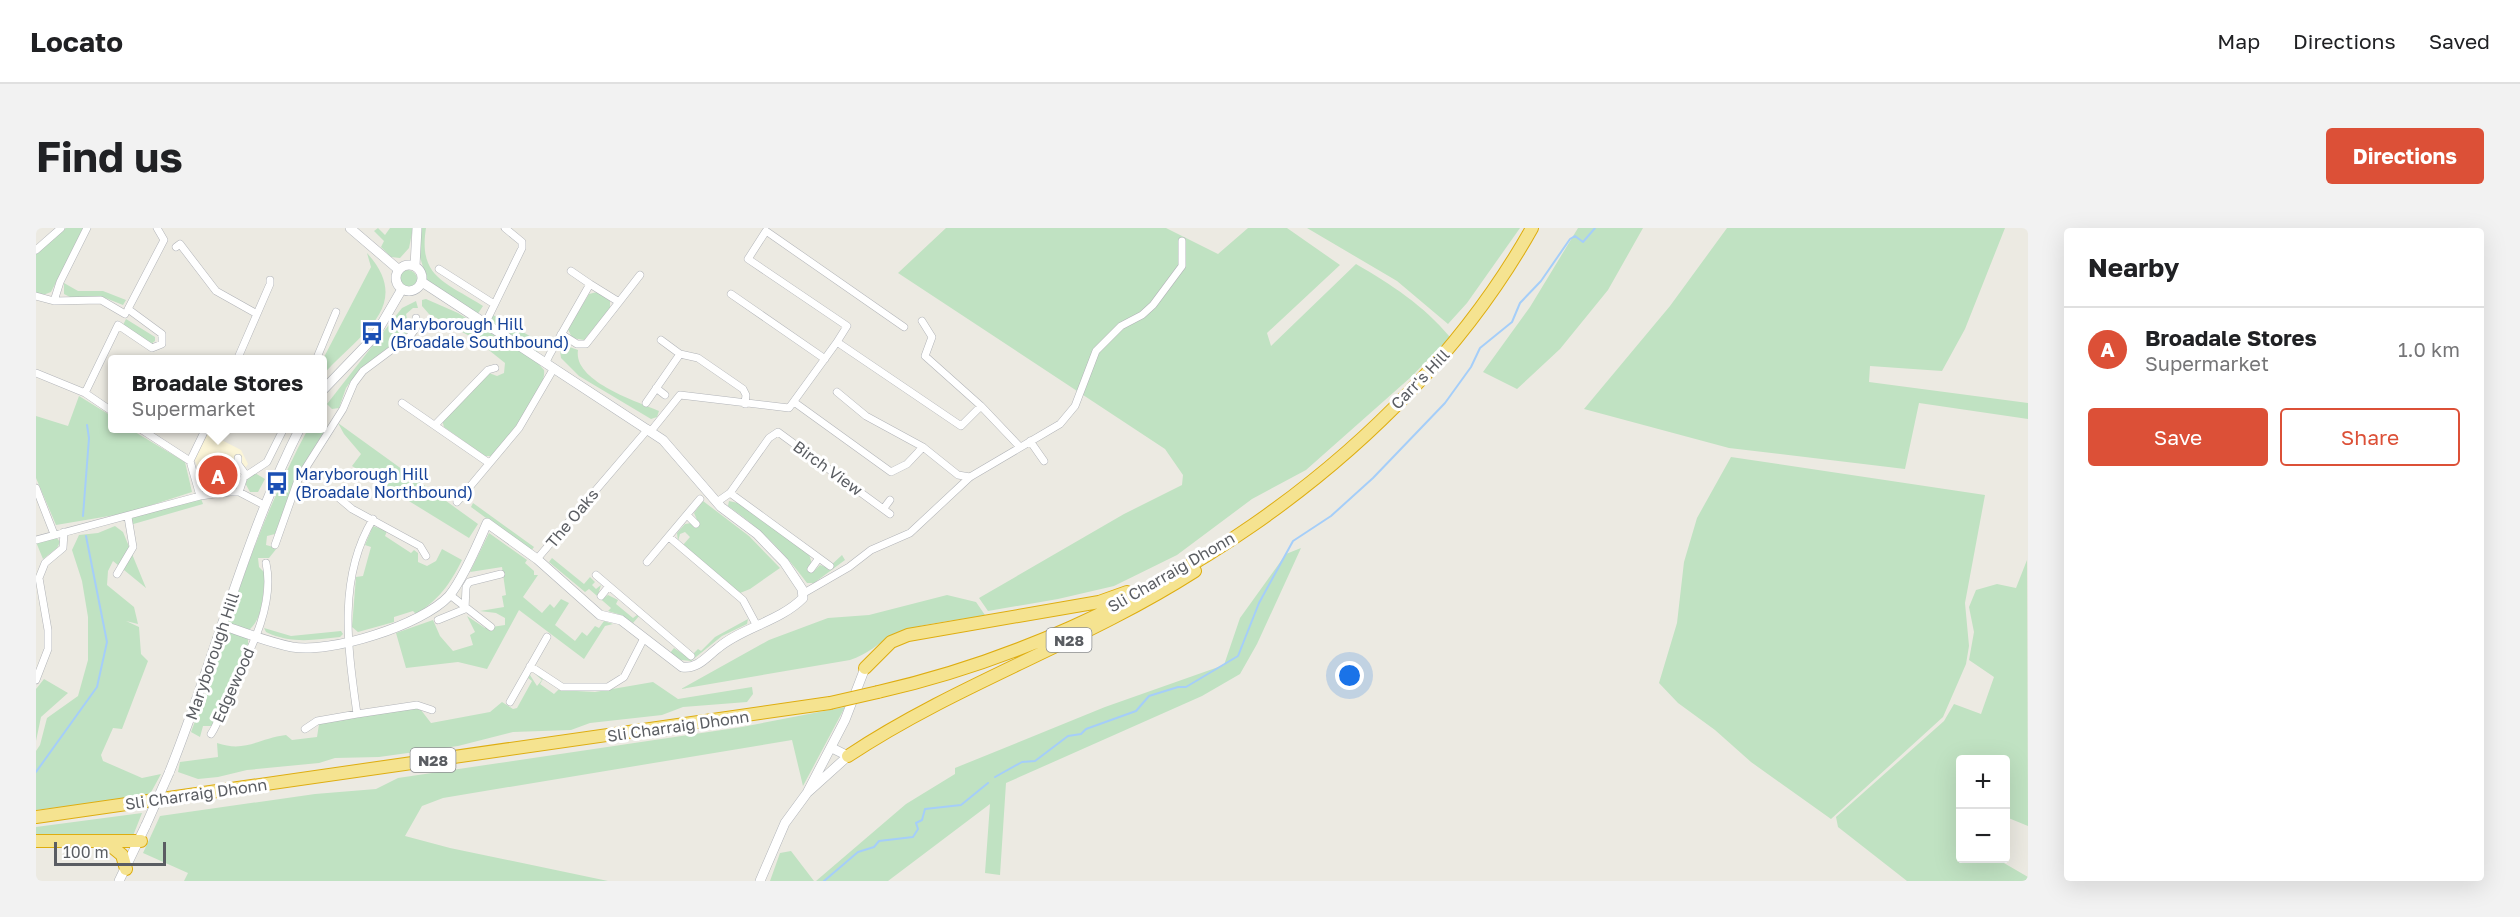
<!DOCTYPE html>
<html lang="en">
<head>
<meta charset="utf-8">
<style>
	:root { --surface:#fff; --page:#f2f2f2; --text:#202124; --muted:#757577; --line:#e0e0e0; --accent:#dc5037 }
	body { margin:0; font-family:"Golos Text",sans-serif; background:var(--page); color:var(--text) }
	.controls { position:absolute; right:18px; bottom:18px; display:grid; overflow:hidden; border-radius:6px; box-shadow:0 6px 24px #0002 }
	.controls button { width:54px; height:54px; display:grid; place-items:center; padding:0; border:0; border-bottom:2px solid var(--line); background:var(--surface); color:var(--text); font:30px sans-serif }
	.scale { position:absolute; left:18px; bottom:15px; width:112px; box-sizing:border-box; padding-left:6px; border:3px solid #5a5d62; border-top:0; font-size:16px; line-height:21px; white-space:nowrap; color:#5a5d62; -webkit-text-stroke:4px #fff; paint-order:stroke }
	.you { position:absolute; left:1314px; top:448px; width:21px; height:21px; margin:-15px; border:4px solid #fff; border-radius:50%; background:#1a73e8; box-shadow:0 0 0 9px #1a73e833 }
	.badge { display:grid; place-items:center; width:39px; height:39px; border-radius:50%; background:var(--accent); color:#fff; font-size:20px; font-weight:700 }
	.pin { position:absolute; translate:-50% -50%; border:3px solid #fff; box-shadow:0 2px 6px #0006 }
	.popup { position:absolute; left:72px; top:127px; width:219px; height:78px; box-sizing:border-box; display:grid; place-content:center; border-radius:6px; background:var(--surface); filter:drop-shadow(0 2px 4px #0005); font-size:20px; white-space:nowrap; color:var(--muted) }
	.popup b { font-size:22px; color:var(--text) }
	.popup::after { content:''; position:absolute; left:50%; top:100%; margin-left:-12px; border:12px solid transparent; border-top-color:var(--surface) }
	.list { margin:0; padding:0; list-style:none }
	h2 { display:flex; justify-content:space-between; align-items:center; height:78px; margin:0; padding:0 24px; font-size:26px }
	h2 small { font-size:20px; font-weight:400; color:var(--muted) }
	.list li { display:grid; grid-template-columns:39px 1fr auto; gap:18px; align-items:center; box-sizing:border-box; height:84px; padding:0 24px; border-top:2px solid var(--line) }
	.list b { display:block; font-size:22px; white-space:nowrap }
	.list p { margin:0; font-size:20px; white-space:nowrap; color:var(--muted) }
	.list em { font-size:20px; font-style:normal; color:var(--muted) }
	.actions { display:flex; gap:12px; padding:18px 24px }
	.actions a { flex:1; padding:14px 0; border:2px solid var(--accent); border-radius:6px; text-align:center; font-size:21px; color:var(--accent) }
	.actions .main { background:var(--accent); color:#fff }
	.map { position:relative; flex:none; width:1992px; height:653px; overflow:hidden; border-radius:6px }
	header { display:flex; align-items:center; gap:36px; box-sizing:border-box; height:84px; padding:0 30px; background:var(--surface); border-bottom:2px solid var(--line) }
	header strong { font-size:28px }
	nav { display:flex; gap:33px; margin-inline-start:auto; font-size:21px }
	.intro { display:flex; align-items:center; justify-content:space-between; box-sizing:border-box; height:144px; padding:0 36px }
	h1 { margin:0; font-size:42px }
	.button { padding:15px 27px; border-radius:6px; background:var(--accent); color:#fff; font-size:21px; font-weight:700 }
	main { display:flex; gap:36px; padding:0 36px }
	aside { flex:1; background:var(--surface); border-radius:6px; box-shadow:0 6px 24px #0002 }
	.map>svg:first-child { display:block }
	.commercial { fill:#fbf5d8 }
	.green { fill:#c0e2c2 }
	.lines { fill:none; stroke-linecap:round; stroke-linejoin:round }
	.stream { stroke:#a5cef9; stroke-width:2 }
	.street-casing { stroke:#b2b4b8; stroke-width:8 }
	.secondary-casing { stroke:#b1b4b9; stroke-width:10 }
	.highway-casing { stroke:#dead10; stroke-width:14 }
	.street { stroke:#fff; stroke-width:7 }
	.secondary { stroke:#fff; stroke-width:9 }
	.highway { stroke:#f5e390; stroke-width:12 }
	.secondary-bridge-casing { stroke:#b1b4b9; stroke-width:10; stroke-linecap:butt }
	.highway-bridge-casing { stroke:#dead10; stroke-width:14; stroke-linecap:butt }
	.secondary-bridge { stroke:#fff; stroke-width:9 }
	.highway-bridge { stroke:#f5e390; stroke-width:12 }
	.labels { text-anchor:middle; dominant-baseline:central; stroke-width:6; stroke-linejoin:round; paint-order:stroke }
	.shield { fill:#fff; stroke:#8c8e91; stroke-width:1.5 }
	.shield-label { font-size:15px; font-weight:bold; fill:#5a5d62 }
	.transit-label { font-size:16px; fill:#164399; stroke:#fff; text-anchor:start }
	.street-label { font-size:16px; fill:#5a5d62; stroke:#fff }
</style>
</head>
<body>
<header>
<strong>Locato</strong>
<nav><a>Map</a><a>Directions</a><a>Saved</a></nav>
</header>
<div class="intro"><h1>Find us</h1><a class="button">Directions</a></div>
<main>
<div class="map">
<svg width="1992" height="653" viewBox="0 0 1992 653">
	<rect width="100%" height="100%" fill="#eceae2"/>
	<path class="commercial" d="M170,204L205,222L212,236L197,257L172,260L158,231Z"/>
	<path class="green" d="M30,0H48L15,64L7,67L0,65V26Z
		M342,0L349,7L354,0H377L373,20L364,30L355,29L345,19L348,13L338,3Z
		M384,0H390C382,50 410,54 447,78L441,87L392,55L383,26Z
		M910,0H1130L1182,26L1212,0H1251L1304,37L1231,105L1235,118L1320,36C1356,57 1387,77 1414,109L1375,149L1270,242L1216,271L1141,327L1078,358L1022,371L952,383L943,370L1088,286L1146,257L1147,247L1129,221L862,45Z
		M1271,0H1484L1431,75L1412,96L1361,53Z
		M1542,0H1607L1572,62L1524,121L1481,161L1447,144L1494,79Z
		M1691,0H1969L1929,101L1906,143L1834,138L1833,154L1992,175V191L1883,175L1869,241L1693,220L1548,181L1634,78Z
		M331,25C380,79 320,108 287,147V131L335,39Z
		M363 51a9 9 0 1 1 18 0a9 9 0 1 1-18 0Z
		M28,55L42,63H67L90,72L87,77L67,69H34L28,66Z
		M561,64L574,72V80L548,112L536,110L532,101L553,66Z
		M390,71L422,85L500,133L508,142C511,164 469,212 455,228H449L408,199L406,192L453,145L461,148L468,145L469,135L439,111L393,86L386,78V72Z
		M380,73L382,80H377L370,86L373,101L371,105L323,142L310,160L303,180L296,181L291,176L366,80Z
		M457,87L506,115L501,124L452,95Z
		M90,91L119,109V113L115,116L87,97Z
		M528,117L542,122C537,153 600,173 623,183L621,189L615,191L543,148L525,130L524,123Z
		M43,168L77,189V200L94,201L149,234L156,264L91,285L20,297L0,250V188L32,198Z
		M287,191L291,199L259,250L239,306L231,308L230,317L241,320L233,330H222L223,339L229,345C227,363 228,390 213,402L192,395C212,331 240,260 272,201L287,200Z
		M302,195L442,296L433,310L316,238L325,226L308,206Z
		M1695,229L1949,267L1929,375L1933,418L1930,436L1907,489L1795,591L1715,534L1679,502L1642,475L1623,455L1641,395L1648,334L1661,290Z
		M219,245L229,251L222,264H214L208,253Z
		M164,268L167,276L94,297L92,289Z
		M667,273L713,308L744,340L714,361L704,365L647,317L654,309L649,304L644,306L642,313L641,305L649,296L662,294L658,285Z
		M693,273L702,275L773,326L778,343L784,337L792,340L806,327L809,332L778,355H771C748,324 724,300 692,278Z
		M437,275L498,319L495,323L435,279Z
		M79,298L87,304L110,360L77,333L72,343L71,357L98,379L102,396L90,393L103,399L105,426L112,433L86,501L77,500L65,527L67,533L106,550L125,546L113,568L0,582V523L4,517L11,490L42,468L52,432V389L46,353L36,322L43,307L62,305Z
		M337,298L351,303L349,308L375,325L378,322L382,325V334L391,338L400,333L406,321L426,332C414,356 403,372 380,386L377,383L358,389V394L322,404L316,399L320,349L327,348L335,319L329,317Z
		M453,305L491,332L489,335L498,343V347H502L487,369L506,385L514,376L518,380L525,371L533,375L519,397L539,413L546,404L551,408L559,398L563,400L568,393L577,396L569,398L548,431L483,382L451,441L422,434L370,440L360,405L397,392L404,408L417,423L437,417L434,407L439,404L431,388L449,400L469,397V390L460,385L444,383L468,379L466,368L470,367L466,339L434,344Z
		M20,309L24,314L21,320L7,331L0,314Z
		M1265,320L1221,416L1204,446L1166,468L970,555L964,647L949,645L954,576L852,653H780L870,576L919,546V540L1069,479L1188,437L1204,390L1250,326Z
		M516,330L548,356L554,349L559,354L556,357L560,361L565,357L562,367L567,371L572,367L582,372L580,376L597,390L601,387L603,388L597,395L585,387L572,383L575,380L553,361L549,364L513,334Z
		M1991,332L1992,598L1970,589V532H1924V630L1961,631L1992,649L1990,653H1871L1802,599L1800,589L1908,493L1918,476L1945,486L1958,449L1933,432L1938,404L1933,379L1940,362L1961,356L1980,360Z
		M911,367L940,374L949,387C921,393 885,394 858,407C842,415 831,427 814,432L645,461L733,412L792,390L833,387Z
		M712,391L711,396L686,408L655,433L645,432L634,425L638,420L653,430L662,421L665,423L679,409Z
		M228,400L255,408L305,403L307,406L304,409C278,412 255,416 230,404Z
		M192,404L212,409V416L176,498H167L164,509L155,504Z
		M499,446L507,451L504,456L518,466L522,462L559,464L617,454L642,471L716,459L717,466L711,474L647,479L626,487L554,495L535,502L477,504L422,518L343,529L299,530L283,535L211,542L182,549L162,551L142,544L144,534L182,529L181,515C210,525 223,510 250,507L256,512L281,509L283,496L379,480L385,482L395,495L454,484L466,474L477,481L481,480L496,453L492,450L494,447L501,458L506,452Z
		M8,451L32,465L5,489L0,513V461Z
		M809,479L767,558L756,512L407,570L386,578L369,608L414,620L572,653H148L152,645L107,625L124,588L279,566L340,561L362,550L706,499Z
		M106,585L95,613L0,611V599Z
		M755,623L778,653H734L744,625Z"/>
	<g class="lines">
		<path class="stream" d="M47,288L53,210L51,197
			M0,544L61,459L71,414L50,308
			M959,549L986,534L999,533L1032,508L1045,506L1050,501L1100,483L1113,468L1142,459H1150L1202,428L1223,375L1257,313L1295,288L1337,250L1409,175L1435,139L1444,120L1476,94L1484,75L1505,53L1534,11L1539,8L1547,14L1559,0
			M788,653L822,624L838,619L843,613L877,609L882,601L880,595L886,592L889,581L925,577L952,555"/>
		<g class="street-casing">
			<path id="street" d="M140,19L144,16L180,63L221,86
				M0,22L25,0
				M403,41L458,76
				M535,43L554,56
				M695,66L789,131
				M0,68L18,73L24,54L51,0
				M18,73L65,72L89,86
				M583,74L604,47
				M886,93L896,109L889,128L945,178L984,219
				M449,96L486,20V14L469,0
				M625,112L644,126
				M801,114L811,98L712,31L730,3L868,99
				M201,132L234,56V52
				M280,132L300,84
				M510,134L514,126L554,56L583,74L550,116H541L525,106
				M0,145L49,165L77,184
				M620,160L629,167
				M801,164L830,188L887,219L922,247L934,249
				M49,165L82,97L116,120L126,116V106L92,81L128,12L121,0
				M758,174L855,244L871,236L887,219
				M366,175L453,235
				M610,175L644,126L662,130L707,161L710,167L709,176
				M399,197L452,142L459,140
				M103,200L154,233L164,268
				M615,203L644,167L753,180L801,114L925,198L945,178
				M994,213L1008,233
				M202,230V236L210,247
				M154,233L170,200
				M0,260L18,306
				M203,264L208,249L231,234L248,200
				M694,265L733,210L742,204L854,286
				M303,270L316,281L384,318L390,328
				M421,274L483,200L518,140
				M681,274L694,265L794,338
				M848,280L854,272
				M651,287L660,296
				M633,309L707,372L721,398
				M0,312L164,268L194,264H203L228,277
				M239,317L262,252L307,181L318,155L327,143L374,108L380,100V90
				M501,331L612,201
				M611,334L664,271
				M775,341L783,330
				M81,346L97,319L92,289
				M560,347L655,428
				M768,365L813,339L835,322L874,305L934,249L1024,196L1039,178L1060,123L1085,98L1106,87L1117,77L1146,38V13
				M414,367L455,399
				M565,368L573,358
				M429,381L430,359L433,354L465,346
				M402,392L429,381
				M494,438L526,459H572L588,449L608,410
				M0,452L12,421V402L3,350L9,335L27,320L28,304
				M474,474L511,409
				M321,486C312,421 301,350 337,291
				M269,501L281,493L321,486L381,477L396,482
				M175,506C182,496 185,483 190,472C209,432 240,381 230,335"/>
		</g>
		<g class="secondary-casing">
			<path id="secondary" d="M314,0L363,42
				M360 50a13 13 0 1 1 26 0a13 13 0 1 1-26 0Z
				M379,38L381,0
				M287,162L338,109L366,61
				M186,397C209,405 232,414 256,419C294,426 386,397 413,368C427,351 442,316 451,295L501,331L564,387L585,392L646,439C662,441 670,429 682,420C707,399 743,394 767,370L766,361L748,334L721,306L685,279L627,212L386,54
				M133,545C179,431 208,310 264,200
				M772,563L809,492L829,440
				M83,653L110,597
				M724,653L749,595L771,565L812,528L796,520"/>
		</g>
		<g class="highway-casing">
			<path id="highway" d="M829,440L855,414L872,407L1063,374L1091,364
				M842,464C1099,406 1366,232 1496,0
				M812,528C922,455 1048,414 1159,343
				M0,589L794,475
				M0,613H105
				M69,613L86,627L90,641"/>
		</g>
		<use href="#street" class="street"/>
		<use href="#secondary" class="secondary"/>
		<use href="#highway" class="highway"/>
		<g class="secondary-bridge-casing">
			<path id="secondary-bridge" d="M110,597L133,545"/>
		</g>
		<g class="highway-bridge-casing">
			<path id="highway-bridge" d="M794,475L842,464"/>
		</g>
		<use href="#secondary-bridge" class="secondary-bridge"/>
		<use href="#highway-bridge" class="highway-bridge"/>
	</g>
	<defs>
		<g id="bus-bare" transform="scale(1.8)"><path d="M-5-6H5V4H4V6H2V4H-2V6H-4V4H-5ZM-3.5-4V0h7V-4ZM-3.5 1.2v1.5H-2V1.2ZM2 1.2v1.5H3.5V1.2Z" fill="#1a4fb4" stroke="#fff" stroke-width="2.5" paint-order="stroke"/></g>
	</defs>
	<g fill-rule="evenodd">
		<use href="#bus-bare" x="336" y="105"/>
		<use href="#bus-bare" x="241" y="255"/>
	</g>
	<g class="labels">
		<g class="shield">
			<rect x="1010.5" y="400" width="45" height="24" rx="4.5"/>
			<rect x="374.5" y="520" width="45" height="24" rx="4.5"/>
		</g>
		<g class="shield-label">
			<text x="1033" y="412">N28</text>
			<text x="397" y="532">N28</text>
		</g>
		<g class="transit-label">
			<text x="354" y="96">Maryborough Hill<tspan x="354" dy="18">(Broadale Southbound)</tspan></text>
			<text x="259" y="246">Maryborough Hill<tspan x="259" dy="18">(Broadale Northbound)</tspan></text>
		</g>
		<g class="street-label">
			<text transform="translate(1384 151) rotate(-46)">Carr's Hill</text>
			<text transform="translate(792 240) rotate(36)">Birch View</text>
			<text transform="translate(536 290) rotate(-50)">The Oaks</text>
			<text transform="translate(1135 344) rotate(-30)">Sli Charraig Dhonn</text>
			<text transform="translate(176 428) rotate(-71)">Maryborough Hill</text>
			<text transform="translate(197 457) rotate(-66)">Edgewood</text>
			<text transform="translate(642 498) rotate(-8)">Sli Charraig Dhonn</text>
			<text transform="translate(160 566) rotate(-8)">Sli Charraig Dhonn</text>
		</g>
	</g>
</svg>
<div class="controls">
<button>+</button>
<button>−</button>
</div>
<div class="scale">100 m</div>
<div class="you"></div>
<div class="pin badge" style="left:182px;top:247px">A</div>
<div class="popup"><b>Broadale Stores</b>Supermarket</div>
</div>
<aside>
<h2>Nearby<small></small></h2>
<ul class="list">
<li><span class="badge">A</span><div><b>Broadale Stores</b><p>Supermarket</p></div><em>1.0 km</em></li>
</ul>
<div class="actions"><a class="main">Save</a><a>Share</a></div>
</aside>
</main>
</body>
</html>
